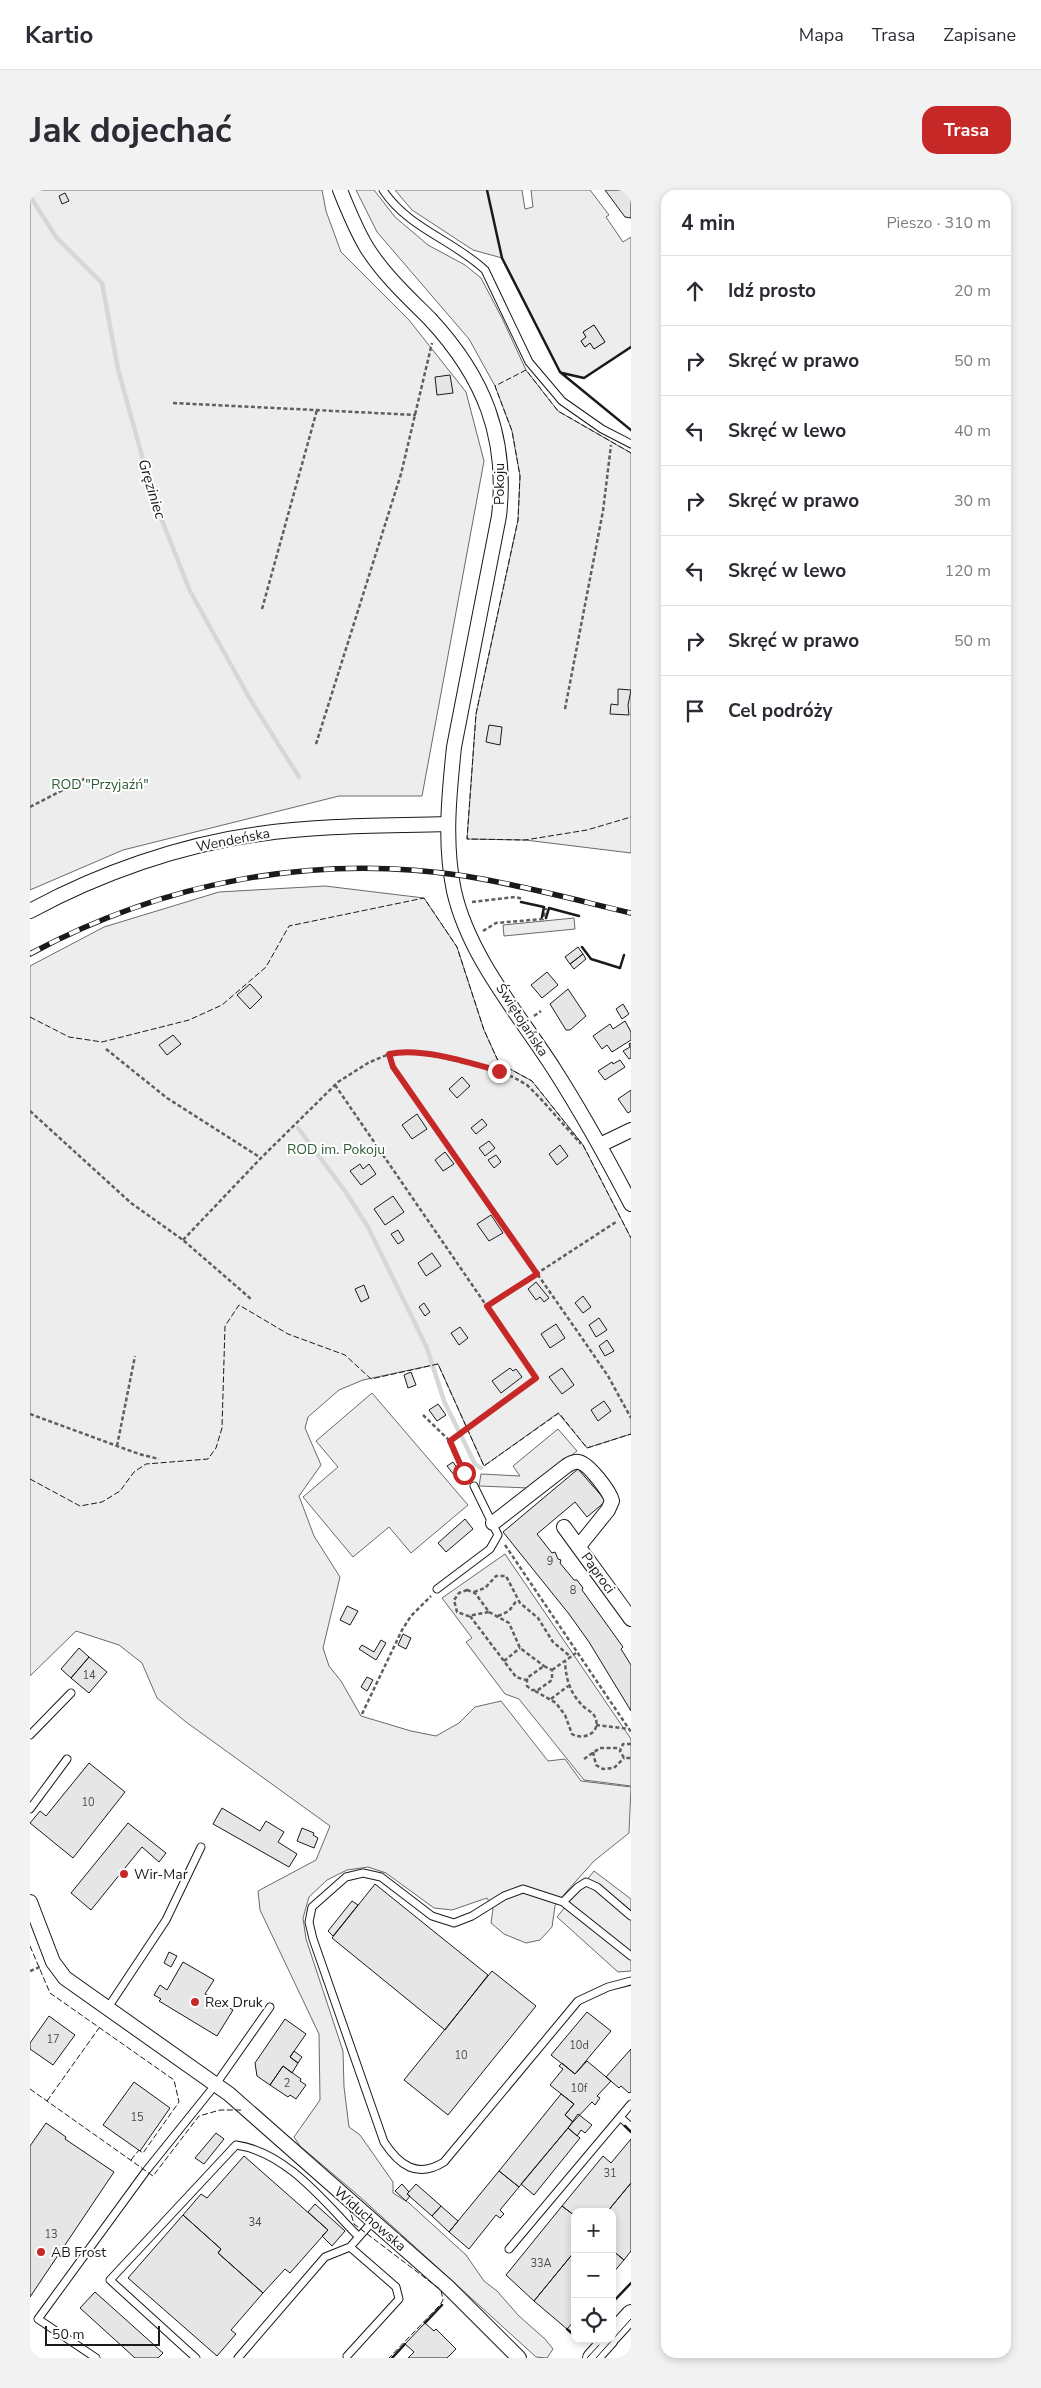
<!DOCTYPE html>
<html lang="pl">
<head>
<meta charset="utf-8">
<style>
	:root { --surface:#fff; --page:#f2f2f3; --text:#2b2b33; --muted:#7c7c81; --line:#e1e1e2; --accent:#c62828 }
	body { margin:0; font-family:"Nunito Sans",sans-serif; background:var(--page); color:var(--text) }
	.controls { position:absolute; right:15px; bottom:15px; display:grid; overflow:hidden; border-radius:10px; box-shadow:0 2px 8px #0003 }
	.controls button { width:45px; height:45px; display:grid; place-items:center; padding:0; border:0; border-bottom:1px solid var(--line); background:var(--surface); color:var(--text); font:25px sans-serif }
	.scale { position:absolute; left:15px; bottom:12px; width:115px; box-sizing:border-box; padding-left:5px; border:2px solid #1a1a1a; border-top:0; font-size:14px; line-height:18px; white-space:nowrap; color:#1a1a1a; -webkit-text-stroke:4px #fff; paint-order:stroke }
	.stop { position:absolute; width:15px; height:15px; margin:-11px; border:4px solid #c62828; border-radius:50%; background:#fff }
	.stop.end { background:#c62828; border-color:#fff; box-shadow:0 1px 5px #0008 }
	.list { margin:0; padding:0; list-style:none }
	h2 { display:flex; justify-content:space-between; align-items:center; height:65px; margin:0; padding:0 20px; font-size:21px }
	h2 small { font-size:16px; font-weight:400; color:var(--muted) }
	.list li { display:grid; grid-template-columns:32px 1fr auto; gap:15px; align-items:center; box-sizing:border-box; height:70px; padding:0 20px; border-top:1px solid var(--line) }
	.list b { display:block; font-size:19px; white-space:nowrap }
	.list em { font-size:16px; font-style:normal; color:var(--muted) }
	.icon { flex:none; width:28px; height:28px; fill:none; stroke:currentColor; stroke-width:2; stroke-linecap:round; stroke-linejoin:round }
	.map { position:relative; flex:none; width:601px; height:2168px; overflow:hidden; border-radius:15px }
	header { display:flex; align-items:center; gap:30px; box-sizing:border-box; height:70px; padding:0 25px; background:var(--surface); border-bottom:1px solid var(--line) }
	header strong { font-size:24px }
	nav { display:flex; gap:28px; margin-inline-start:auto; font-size:18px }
	.intro { display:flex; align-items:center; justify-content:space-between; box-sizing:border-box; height:120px; padding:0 30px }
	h1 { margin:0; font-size:35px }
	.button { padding:12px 22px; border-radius:15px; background:var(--accent); color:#fff; font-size:18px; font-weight:700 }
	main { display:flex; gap:30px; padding:0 30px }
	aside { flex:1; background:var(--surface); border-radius:15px; box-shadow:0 2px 8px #0003 }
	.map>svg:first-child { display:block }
	.built { fill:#ededed; stroke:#6a6a6a; fill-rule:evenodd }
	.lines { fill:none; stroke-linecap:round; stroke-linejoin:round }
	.stream { stroke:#d7d7d7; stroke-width:4.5 }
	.building { fill:#e6e6e6; stroke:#1a1a1a }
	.service-casing { stroke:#1a1a1a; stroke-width:9 }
	.minor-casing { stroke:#1a1a1a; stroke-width:16 }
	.tertiary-casing { stroke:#1a1a1a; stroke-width:20 }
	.path { stroke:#5f5f5f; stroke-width:2.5; stroke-dasharray:4 2.5; stroke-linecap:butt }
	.service { stroke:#fff; stroke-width:7 }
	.minor { stroke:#fff; stroke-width:14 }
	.tertiary { stroke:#fff; stroke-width:18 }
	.tram { stroke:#1a1a1a; stroke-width:1 }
	.rail-casing { stroke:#1a1a1a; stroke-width:5.5 }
	.rail { stroke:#fff; stroke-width:4; stroke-dasharray:11; stroke-linecap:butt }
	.fence { stroke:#1a1a1a; stroke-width:1; stroke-dasharray:6 2.5; stroke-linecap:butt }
	.wall { stroke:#1a1a1a; stroke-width:2.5 }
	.route { stroke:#c62828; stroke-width:6 }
	.poi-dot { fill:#c62828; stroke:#fff; stroke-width:2 }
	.labels { text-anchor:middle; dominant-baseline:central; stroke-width:4; stroke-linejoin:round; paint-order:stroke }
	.number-label { font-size:11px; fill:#4d4d4d }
	.street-label { font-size:14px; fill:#1a1a1a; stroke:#fff }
	.park-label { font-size:14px; fill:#2b5a34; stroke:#fff }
	.poi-label { font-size:14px; fill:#1a1a1a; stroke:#fff; text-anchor:start }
	.water-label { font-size:15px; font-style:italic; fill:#1a1a1a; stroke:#fff }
</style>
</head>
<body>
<header>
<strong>Kartio</strong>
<nav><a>Mapa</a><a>Trasa</a><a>Zapisane</a></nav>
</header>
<div class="intro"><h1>Jak dojechać</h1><a class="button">Trasa</a></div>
<main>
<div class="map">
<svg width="601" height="2168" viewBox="0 0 601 2168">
	<rect width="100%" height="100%" fill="#fff"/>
	<path class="built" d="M0,0H292L296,21L311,62L379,130L436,202L454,271L392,606H309L93,660L0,700Z
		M326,0H344L365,27L398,55L435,75L451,88L472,128L496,180L528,221L601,263V663L495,650L437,649L446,524L488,330L490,286L482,241L465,196L439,149L347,42Z
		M365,0H492L495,19L503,17L501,0H560L579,25L576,27L593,52L601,47V157L554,188L530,182L472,68L443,60L382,20ZM564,135L575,152L564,159L560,153L555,157L551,151L556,147L553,142Z
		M295,696L394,708L427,757L454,840L469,873L502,891L553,955L601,1048V1244L557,1258L528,1223L454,1276L408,1174L333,1190L309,1200L278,1227L275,1238L291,1275L269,1306L284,1346L310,1387L293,1458L299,1476L311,1491L331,1526L381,1541L406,1546L429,1533L445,1517L471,1511L518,1571L535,1569L551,1591L601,1597L599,1643L564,1671L537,1701L525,1716L522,1737L510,1750L496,1753L474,1744L461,1733L463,1719L457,1708L422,1720L404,1718L356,1683L338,1677L317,1680L297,1690L279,1707L273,1728L276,1749L313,1861L314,1897L319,1937L330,1945L363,1992V2003L379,2013L436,2065L454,2091L467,2101L489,2126L515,2149L523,2159L517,2168L506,2167L329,2006L270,1956L264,1947L290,1910L289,1844L230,1720L228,1701L286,1670L300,1636L156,1532L127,1508L112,1473L89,1455L46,1441L0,1486V776L74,737L189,702Z
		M544,728L545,739L474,746L473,735Z
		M342,1203L438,1315L381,1363L359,1337L323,1367L273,1307L308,1277L286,1251Z
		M528,1239L547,1261L499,1298L449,1296L451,1284L490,1286L483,1276Z
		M475,1364L601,1549V1596L554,1590L489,1509L475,1504L436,1452L442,1448L412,1408Z
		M564,1681L601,1709V1781L588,1782L527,1727Z"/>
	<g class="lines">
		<path class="stream" d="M0,6L26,47L72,93L88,179L125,313L160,401L220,509L269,587
			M268,938L315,1001L338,1037L397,1158L414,1211L445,1274L451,1278"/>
	</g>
	<path class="building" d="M575,0H597L601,5V28L595,27Z
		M35,3L39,11L32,14L29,6Z
		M564,135L575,152L564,159L560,153L555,157L551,151L556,147L553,142Z
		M420,185L423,203L407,205L405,187Z
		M588,499L601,500L598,515L599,525L580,524L581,514L588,515Z
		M459,535L472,537L470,555L456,552Z
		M548,757L553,764L540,774L535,767Z
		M553,764L556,769L544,779L540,774Z
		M517,782L528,795L512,808L501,795Z
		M220,794L232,807L220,819L207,805Z
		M538,799L556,826L540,840H536L520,814Z
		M593,814L599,824L592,829L586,819Z
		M595,831L601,842V850L582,862L577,855L572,859L563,846L580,834L583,839Z
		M143,845L151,854L137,865L129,855Z
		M601,853V868L599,869L593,861L600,857L599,854Z
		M590,870L595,877L575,890L568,881L582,872L583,874Z
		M432,887L440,896L427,908L419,899Z
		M601,900V921L598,923L588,909Z
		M387,924L397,939L382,949L372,935Z
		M452,929L457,935L446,944L441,938Z
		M459,951L465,958L455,966L449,958Z
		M530,955L538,966L527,975L519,964Z
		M415,962L424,974L413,981L405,970Z
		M466,965L471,972L464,978L458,970Z
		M330,974L333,979L339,974L346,984L331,995L320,981Z
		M363,1006L374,1022L355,1035L344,1019Z
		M461,1025L473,1043L459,1051L447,1034Z
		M368,1040L374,1050L368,1054L361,1044Z
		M402,1063L411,1076L396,1086L388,1073Z
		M506,1092L519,1108L514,1112L510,1107L506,1110L498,1099Z
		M334,1095L339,1108L331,1112L325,1099Z
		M553,1106L561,1117L553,1123L545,1113Z
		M394,1113L400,1122L395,1126L389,1117Z
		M569,1128L577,1140L566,1147L559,1135Z
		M526,1134L535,1148L520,1158L511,1144Z
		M430,1137L438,1148L429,1155L421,1143Z
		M577,1150L584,1161L575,1166L569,1156Z
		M480,1178L483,1181L486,1179L492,1187L471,1203L462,1191Z
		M532,1178L544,1195L532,1204L519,1187Z
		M381,1182L386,1195L378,1198L374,1185Z
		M574,1211L581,1221L568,1231L561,1220Z
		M408,1214L416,1225L407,1231L399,1220Z
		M423,1272L429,1281L424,1285L417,1276Z
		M548,1279L576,1311L557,1327L545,1312L507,1344L522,1363L525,1362L528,1369L531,1370L530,1373L544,1390H547L553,1398L552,1400L593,1457L591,1459L601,1475V1521L559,1452L539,1424L473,1342Z
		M435,1329L443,1339L416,1362L408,1353Z
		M317,1416L328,1421L320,1435L310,1430Z
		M373,1444L381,1448L376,1459L368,1455Z
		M351,1450L356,1453L346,1470L329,1459L332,1455L344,1462Z
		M49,1458L59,1467L41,1488L31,1479Z
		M59,1467L77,1482L59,1503L41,1488Z
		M337,1487L343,1490L337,1501L331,1497Z
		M59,1573L95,1602L43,1668L0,1633L10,1621L16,1626Z
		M192,1618L230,1641L236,1631L254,1642L248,1652L267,1664L259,1677L183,1634Z
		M98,1633L136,1663L129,1672L112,1657L61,1720L41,1703Z
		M272,1638L284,1643L283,1645L288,1648L284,1658L267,1651Z
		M345,1694L458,1785L415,1840L302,1748Z
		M322,1711L328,1715L303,1746L298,1741Z
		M139,1762L147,1766L141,1777L134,1773Z
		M153,1772L184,1790L175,1804L203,1820L187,1846L129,1811L131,1809L124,1805L130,1795L137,1800Z
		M462,1781L506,1816L418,1925L374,1890Z
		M557,1822L581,1841L545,1884L521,1865Z
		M19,1826L45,1845L23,1875L0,1859V1853Z
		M255,1829L276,1844L260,1867L268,1873L262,1883L253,1876L240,1895L227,1886L225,1873Z
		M601,1859V1902L599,1903L591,1896L589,1898L576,1887Z
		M264,1861L272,1867L268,1873L260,1867Z
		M557,1871L581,1891L567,1906L570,1908L565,1915L562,1912L543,1932L535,1925L544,1914L520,1895L533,1879L529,1876L532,1873L545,1884Z
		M253,1876L271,1889L270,1891L276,1895L266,1909L260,1905L258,1907L240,1895Z
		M104,1892L140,1918L110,1961L73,1935Z
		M531,1904L544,1914L535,1925L543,1932L489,1997L469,1981Z
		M548,1924L562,1935L555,1943L551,1940L547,1946L538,1938Z
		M16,1933L36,1947L35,1949L84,1982L0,2107V1956Z
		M538,1938L550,1948L504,2005L491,1994Z
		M186,1943L194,1949L174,1974L165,1968Z
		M601,1949V1993L577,2022H545V2026L532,2016L573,1966L581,1973Z
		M214,1966L298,2040L260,2083L255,2079L233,2103L188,2063L191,2059L153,2025L171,2004L177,2008Z
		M469,1981L489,1997L470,2020L474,2024L470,2028L466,2025L439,2059L419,2042Z
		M601,1993V2061L594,2070L582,2060V2022H577Z
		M372,1994L379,2002L377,2004L380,2006L376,2011L365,2001Z
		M386,1994L411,2016L402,2026L377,2004Z
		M285,2014L315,2041L302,2056L292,2046L298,2040L278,2022Z
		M411,2016L428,2031L419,2042L402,2026Z
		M532,2016L545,2026V2061L504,2111L476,2085Z
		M153,2025L191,2059L188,2063L233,2103L201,2140L206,2144L187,2166L98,2088Z
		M582,2060L594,2070L582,2084Z
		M545,2061V2130L537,2139L504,2111Z
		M65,2102L133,2163L128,2168H105L50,2118Z
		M395,2133L404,2141L406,2139L426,2159L417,2168H378L384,2162L375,2154Z"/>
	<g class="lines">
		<g class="service-casing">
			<path id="service" d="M353,0C378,38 423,50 455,80L499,172L532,211L572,239L601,254
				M407,1399L460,1359L468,1345L444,1296
				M0,1545L41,1503
				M0,1619L37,1569
				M533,1712L548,1697L556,1692L567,1697L601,1726
				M601,1766L533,1712L493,1699L474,1706L442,1726L424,1733L402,1726L351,1687L333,1683L316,1687L282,1717L279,1732L283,1749L354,1952C369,1975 387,1989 414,1972L548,1811L578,1797L601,1791
				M77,1819L136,1730L171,1657
				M590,1927L601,1937
				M479,2059L601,1914
				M317,2166L369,2109L366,2097L320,2057
				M66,2168L8,2129L116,1981L186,1894L240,1817
				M166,2168L80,2090L206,1955C257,1962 295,2013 329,2047
				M208,2168L295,2067L320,2057L343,2031"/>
		</g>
		<g class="minor-casing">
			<path id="minor" d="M310,0C318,20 326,40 337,58C354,85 378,107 400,129C454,187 478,247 469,326L424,557C419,605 414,654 424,701C439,767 488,823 524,879C552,923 577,968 601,1014
				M0,721C70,683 150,655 229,644C291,635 356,636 418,634
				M570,955L601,940
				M463,1333L535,1277C539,1274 544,1271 549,1272C559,1274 580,1302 582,1311L578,1320L549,1356
				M534,1337L601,1429
				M0,1712L23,1772L35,1788L199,1904L418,2097L489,2168"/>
		</g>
		<g class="tertiary-casing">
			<path id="tertiary" d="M582,2145L601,2124
				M562,2168L579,2149"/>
		</g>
		<path class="path" d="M143,213L386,225
			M232,419L287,220
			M535,519L573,321L581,255
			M286,554L371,284L402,153
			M0,617L54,589L102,599
			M442,712L485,707L493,709
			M453,741L466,733L513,729L516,718
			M504,826L511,821
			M76,859L137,908L231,968
			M359,864L363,877L554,1151L578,1186L601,1228
			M305,895L506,1188L420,1251
			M0,921L101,1013L153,1050L221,1109
			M153,1050L231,968L308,892L338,873L359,864L379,862L395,864L458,878L483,887L497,895L510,908L551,954
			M457,1116L586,1032
			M0,1224L109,1264L129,1269
			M393,1225L420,1251L437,1287
			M87,1256L105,1166
			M475,1355L601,1542
			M437,1400L445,1403L459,1422L438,1426L427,1422L424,1410L429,1403Z
			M444,1402L455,1398L466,1386H476L490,1413L508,1428L523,1452L541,1467
			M459,1422L479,1433L490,1458L514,1476
			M440,1426L486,1487L496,1490
			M468,1426L479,1421L487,1410
			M474,1471L490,1458
			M514,1476L522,1480V1490L508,1500H502L497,1496V1488Z
			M522,1480L546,1463
			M505,1501L526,1513L535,1525L542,1544C554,1551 572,1542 565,1527C563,1522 557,1520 553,1516C540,1503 536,1490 535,1471
			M521,1509L538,1496
			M332,1524L372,1440L381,1426L401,1406
			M566,1535L599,1539
			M601,1554H593L590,1561L594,1568H601
			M563,1562L566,1575L573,1579L584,1578L594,1568
			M554,1569L570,1558H590
			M0,1781L10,1777"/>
		<use href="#service" class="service"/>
		<use href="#minor" class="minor"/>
		<use href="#tertiary" class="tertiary"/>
		<path class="tram" d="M557,2168L569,2155
			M566,2168L601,2129"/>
		<g class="rail-casing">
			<path id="rail" d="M0,764C133,692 285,663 435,686C491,695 546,710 601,723"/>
		</g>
		<use href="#rail" class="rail"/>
		<path class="fence" d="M601,263L528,221L496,180L465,196L482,241L490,286L488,330L446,524L437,649L495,650L557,640L601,627
			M0,827L39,847L72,852L159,830L192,815L236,777L259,736L394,708L427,757L454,840L469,873L502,891L553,955L601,1048
			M0,1289L50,1316L72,1312L90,1301L104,1282L116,1274L178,1269L186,1258L192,1238L195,1136L209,1115L258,1144L315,1165L341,1189L408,1174L454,1276L529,1223L557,1258L601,1244
			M0,1756L20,1803L144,1890L149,1912L113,1963L110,1961
			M0,1899L123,1986L169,1926L190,1920H211
			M17,1911L69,1838
			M101,1970L109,1960
			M319,2017L324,2034L411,2100L413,2110L410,2115L359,2168"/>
		<path class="wall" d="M457,0L472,68L530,182L601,240
			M532,183L554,188L601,157
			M491,712L514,717L512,727
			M516,728L519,718L549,726
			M552,757L561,769L590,778L594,765
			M595,1936L601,1942
			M582,2113L601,2093
			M395,2133L412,2115
			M537,2139L545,2146
			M548,2149H550
			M362,2168L375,2154"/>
	</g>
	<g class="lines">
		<path class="route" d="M434,1283L420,1251L506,1188L457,1116L507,1084L363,877L359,864C390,857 438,872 469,881"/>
	</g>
	<g class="poi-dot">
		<circle cx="94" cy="1684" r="5"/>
		<circle cx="165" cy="1812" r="5"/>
		<circle cx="11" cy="2062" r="5"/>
	</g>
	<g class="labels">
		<g class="number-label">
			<text x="520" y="1371">9</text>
			<text x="543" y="1400">8</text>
			<text x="59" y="1485">14</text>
			<text x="58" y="1612">10</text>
			<text x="23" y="1849">17</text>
			<text x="549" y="1855">10d</text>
			<text x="431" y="1865">10</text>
			<text x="257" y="1893">2</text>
			<text x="549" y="1898">10f</text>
			<text x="107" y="1927">15</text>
			<text x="580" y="1983">31</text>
			<text x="225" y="2032">34</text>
			<text x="21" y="2044">13</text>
			<text x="511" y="2073">33A</text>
		</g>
		<g class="street-label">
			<text transform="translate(469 294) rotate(-90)">Pokoju</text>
			<text transform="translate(203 650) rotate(-11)">Wendeńska</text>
			<text transform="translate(492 830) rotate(57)">Świętojańska</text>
			<text transform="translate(568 1383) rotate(54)">Paproci</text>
			<text transform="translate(340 2029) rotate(41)">Widuchowska</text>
		</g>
		<g class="park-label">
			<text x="70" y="594">ROD "Przyjaźń"</text>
			<text x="306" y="959">ROD im. Pokoju</text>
		</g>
		<g class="poi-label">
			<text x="104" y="1684">Wir-Mar</text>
			<text x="175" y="1812">Rex Druk</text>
			<text x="21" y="2062">AB Frost</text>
		</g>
		<g class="water-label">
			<text transform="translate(122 299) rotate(73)">Gręziniec</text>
		</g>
	</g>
</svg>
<div class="controls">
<button>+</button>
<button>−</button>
<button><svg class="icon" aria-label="locate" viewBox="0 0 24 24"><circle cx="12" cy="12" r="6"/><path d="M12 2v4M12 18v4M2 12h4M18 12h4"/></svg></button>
</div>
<div class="scale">50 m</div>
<div class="stop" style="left:434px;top:1283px"></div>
<div class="stop end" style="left:469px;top:881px"></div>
</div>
<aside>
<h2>4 min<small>Pieszo · 310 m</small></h2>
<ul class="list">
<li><svg class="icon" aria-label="ahead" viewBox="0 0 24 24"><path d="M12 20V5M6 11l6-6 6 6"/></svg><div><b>Idź prosto</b></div><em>20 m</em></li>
<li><svg class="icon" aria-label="right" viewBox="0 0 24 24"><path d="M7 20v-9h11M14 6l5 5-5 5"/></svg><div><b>Skręć w prawo</b></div><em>50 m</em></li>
<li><svg class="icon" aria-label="left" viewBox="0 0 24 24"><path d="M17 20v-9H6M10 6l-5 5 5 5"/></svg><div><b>Skręć w lewo</b></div><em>40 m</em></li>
<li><svg class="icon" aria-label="right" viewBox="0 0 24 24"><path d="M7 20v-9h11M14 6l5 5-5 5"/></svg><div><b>Skręć w prawo</b></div><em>30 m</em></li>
<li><svg class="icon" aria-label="left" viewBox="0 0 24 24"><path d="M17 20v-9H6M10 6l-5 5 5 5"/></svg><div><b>Skręć w lewo</b></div><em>120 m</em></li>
<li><svg class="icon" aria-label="right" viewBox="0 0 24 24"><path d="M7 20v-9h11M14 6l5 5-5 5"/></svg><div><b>Skręć w prawo</b></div><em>50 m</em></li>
<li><svg class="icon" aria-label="arrive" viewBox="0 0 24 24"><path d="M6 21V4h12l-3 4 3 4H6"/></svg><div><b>Cel podróży</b></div></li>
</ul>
</aside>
</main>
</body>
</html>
